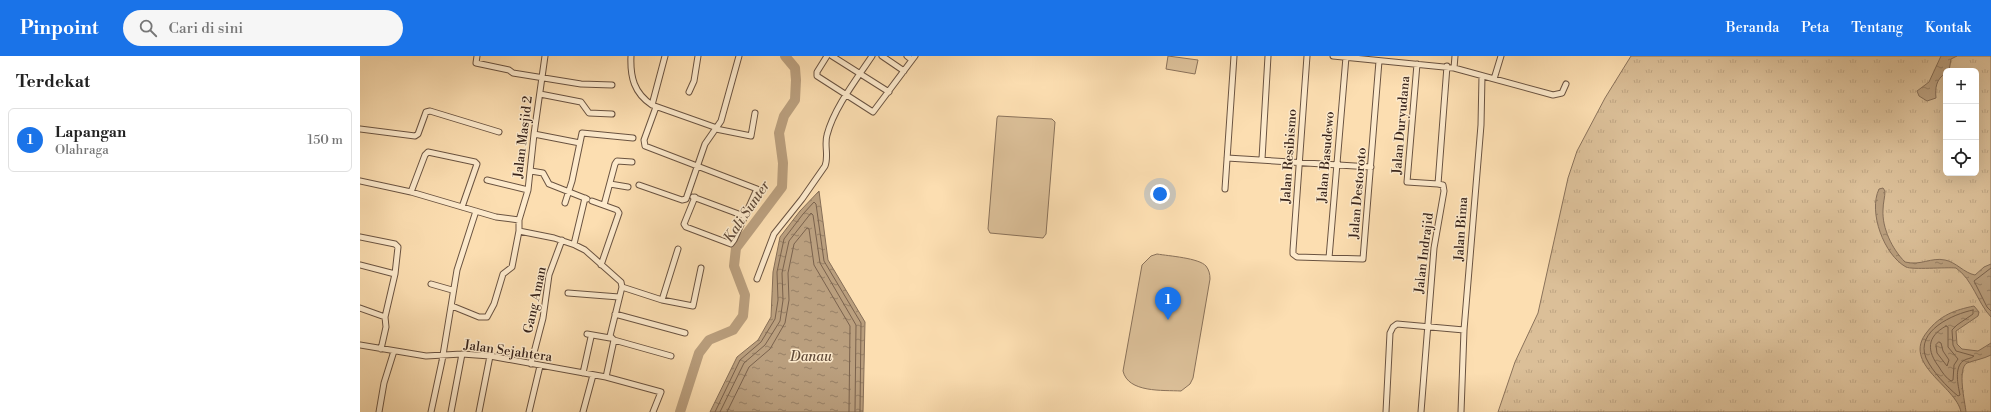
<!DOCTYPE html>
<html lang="id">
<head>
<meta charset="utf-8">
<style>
	:root { --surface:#fff; --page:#f6f6f6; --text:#222; --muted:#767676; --line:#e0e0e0; --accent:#1a73e8 }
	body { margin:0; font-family:"Libre Bodoni",serif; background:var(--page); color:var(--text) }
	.controls { position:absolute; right:12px; top:12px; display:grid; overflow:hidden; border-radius:6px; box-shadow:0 4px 16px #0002 }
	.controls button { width:36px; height:36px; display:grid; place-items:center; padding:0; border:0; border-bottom:1px solid var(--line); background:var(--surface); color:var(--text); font:20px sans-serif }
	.you { position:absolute; left:800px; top:138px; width:14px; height:14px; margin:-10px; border:3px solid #fff; border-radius:50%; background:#1a73e8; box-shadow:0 0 0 6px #1a73e833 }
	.badge { display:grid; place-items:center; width:26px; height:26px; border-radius:50%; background:var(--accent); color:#fff; font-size:13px; font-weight:700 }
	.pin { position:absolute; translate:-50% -33px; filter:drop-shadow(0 1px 2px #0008) }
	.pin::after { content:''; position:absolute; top:21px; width:14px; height:12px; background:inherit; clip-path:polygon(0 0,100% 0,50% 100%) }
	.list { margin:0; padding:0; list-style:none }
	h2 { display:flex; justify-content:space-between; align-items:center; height:52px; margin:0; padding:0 16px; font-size:17px }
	h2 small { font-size:13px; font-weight:400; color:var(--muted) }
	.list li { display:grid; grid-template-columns:26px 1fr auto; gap:12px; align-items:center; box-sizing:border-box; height:64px; margin:0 8px 8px; padding:0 8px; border:1px solid var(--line); border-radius:6px }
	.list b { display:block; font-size:15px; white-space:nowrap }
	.list p { margin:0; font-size:13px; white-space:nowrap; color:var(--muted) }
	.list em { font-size:13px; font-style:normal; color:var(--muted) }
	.icon { flex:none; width:22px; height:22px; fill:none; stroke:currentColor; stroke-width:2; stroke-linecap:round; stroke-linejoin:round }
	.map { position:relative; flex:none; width:1631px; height:356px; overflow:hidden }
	header { display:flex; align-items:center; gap:24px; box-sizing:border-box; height:56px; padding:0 20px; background:var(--accent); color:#fff }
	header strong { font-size:19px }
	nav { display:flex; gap:22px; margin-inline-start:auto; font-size:14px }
	.search { width:280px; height:36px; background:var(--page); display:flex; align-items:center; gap:10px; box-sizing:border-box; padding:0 14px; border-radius:22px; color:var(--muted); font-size:15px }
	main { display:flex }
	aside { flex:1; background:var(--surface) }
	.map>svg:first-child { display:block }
	.grass { fill:url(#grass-tufts); stroke:#8a725a; fill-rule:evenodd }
	.pitch { fill:#dbbf98; stroke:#8a725a }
	.water { fill:url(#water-ripples); stroke:#866e57 }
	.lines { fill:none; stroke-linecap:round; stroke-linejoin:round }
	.shore { stroke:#7a624d; stroke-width:1 }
	.river { stroke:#ba9f7e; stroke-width:10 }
	.minor-casing { stroke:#6a5341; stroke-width:7 }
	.minor { stroke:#fdeacc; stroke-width:5 }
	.labels { text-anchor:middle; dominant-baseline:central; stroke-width:3; stroke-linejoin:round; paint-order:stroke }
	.street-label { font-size:13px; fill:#39251c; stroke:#fdeacc }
	.water-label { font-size:14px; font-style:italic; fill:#604a39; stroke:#fdeacc }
</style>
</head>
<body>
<header>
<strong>Pinpoint</strong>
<div class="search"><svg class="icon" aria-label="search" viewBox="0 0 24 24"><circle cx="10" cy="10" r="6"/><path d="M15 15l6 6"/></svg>Cari di sini</div>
<nav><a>Beranda</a><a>Peta</a><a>Tentang</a><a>Kontak</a></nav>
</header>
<main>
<aside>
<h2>Terdekat<small></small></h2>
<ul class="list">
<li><span class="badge">1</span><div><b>Lapangan</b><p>Olahraga</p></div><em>150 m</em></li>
</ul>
</aside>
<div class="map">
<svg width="1631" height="356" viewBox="0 0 1631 356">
	<defs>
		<pattern id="grass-tufts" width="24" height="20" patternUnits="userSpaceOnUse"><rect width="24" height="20" fill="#dbbf98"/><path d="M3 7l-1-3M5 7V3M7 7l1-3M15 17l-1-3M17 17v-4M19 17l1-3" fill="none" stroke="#bda482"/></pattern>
		<pattern id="water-ripples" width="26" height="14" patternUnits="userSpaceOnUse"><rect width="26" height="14" fill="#ba9f7e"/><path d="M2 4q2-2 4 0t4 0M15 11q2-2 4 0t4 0" fill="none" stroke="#988166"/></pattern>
	</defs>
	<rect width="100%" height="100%" fill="#fcdeb1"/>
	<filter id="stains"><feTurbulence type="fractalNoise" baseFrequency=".005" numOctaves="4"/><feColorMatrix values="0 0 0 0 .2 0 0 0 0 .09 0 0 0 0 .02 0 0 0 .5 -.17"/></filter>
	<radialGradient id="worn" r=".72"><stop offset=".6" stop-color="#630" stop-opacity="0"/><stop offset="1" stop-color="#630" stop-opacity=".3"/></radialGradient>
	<path class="grass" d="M1271,0H1631V356H1138L1155,306L1178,257L1208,122L1217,95L1245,42ZM1586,15H1616V117H1586Z"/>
	<path class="pitch" d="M808,0L838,4L835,18L806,13Z
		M638,60L692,63L695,66L686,178L683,182L630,177L628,173L637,62Z
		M797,198C809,200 839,202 846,210C849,214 850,218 850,223L833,322L830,328L821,335C803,334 768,337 763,315L782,209L791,200Z"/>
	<path class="water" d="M1581,0H1597L1591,3L1589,15H1586V17C1576,23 1575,32 1576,42L1567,45L1559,40L1557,35L1569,26Z
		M1523,132L1525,135C1525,141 1523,147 1523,154C1522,172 1532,193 1545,206C1561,210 1571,201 1585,204C1596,206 1604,217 1615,219L1624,211L1631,208V261C1617,246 1613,224 1596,212C1586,211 1552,214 1546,211C1524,199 1508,156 1519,133Z
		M459,135L468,204L505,266L503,356H350L377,301L398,284L411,261L413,216L420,181L440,155Z
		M1614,250L1619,256L1618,260L1596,275L1597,288L1602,293L1618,295L1631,287V299C1623,303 1615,304 1607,307C1597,313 1605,346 1606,356H1601C1596,330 1541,308 1567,276C1580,259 1595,254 1614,250Z"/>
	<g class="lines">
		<path class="shore" d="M1631,212L1614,225L1627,251L1631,255
			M1613,254V258L1597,269L1592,274L1593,289L1596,295L1614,300C1611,303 1607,302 1603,305C1594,312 1598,329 1600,339L1598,340C1587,331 1572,315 1566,302C1555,275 1593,258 1613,254Z
			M1586,270L1588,271V291L1598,303L1594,309L1593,324L1591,325C1586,322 1582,316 1579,311C1567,295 1566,281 1586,270Z
			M1579,286L1581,287L1583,295L1589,304L1587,310L1577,297L1576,289Z
			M355,356L380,304L401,286L415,263L418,244L417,216L424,183L443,158L454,146L456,148L464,205L501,267L500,356
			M360,356L384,307L405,289L420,265L423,244L422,217L429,185L451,157L453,159L460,207L496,269L495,356
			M367,356L389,311L410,293L425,267L429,244L428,217L434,188L447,172L449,173L454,209L490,270L489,356"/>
		<path class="river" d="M320,356L339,297L349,284L373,274L383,260L385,239L374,210L376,192L422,131L423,107L419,77L424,60L435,44L436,24L435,12L425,0"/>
		<g class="minor-casing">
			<path id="minor" d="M117,0L116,7L149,14L153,17L221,28L252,29
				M271,0C270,21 274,37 292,49L357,72
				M467,0L457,16V20L513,56L555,0
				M472,0L529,36
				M522,0L544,15
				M547,0L552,4
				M947,0L933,194V198L937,201L1003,203L1019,5
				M973,0L1094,12L1193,39L1202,37L1206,28
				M1057,8L1047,126L1078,128
				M1094,12L1095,0
				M1134,23L1141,0
				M329,36L334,25L338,0
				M180,38L221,46L229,57L252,58
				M292,49L305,0
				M296,51L284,84L285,90L397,133L374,184L371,188L326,171L324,168L335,141
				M0,73L55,80L58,78L66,56L70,55L139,76
				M356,73L391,80L395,57
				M174,78L220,87
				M867,102L1011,111
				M902,103L908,0
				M171,115L183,117L189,128L227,143
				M127,124L168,134
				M0,125L51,136L136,161L159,164
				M250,128L268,131
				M279,129L322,144L326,143L345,88L361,65L379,0
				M865,133L874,0
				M51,136L65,99L68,96L115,106L117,108L102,151
				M333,141L384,160
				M232,145L257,154L259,157L241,209
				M205,147L212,125L222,77L273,82
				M244,149L255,108L257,105L272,106
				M159,175L194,182L215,189L225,194L261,226L262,231L250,280L254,284L246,321
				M0,181L35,188L38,191L35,218L25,261L26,271L21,293
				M214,188L225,142
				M969,202L986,1
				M0,209L35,218
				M397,223L414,178L442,143L465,110C469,100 464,89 467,79C474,52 496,24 512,0
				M71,228L92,234
				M262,231L302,244L333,250L341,212
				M208,237L259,241
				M302,244L318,193
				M92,250L119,261H127L134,248L143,218L152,211L159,175V164L168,134L174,78L185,0
				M0,252L25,261
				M255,258L325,277
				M227,278L250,282
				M254,284L311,300
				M0,289L66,300L102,298L130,300L246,321L301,336L293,356
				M171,308L183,262L189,219L202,184
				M223,317L231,281
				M19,356L24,327L34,295
				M71,356L82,305L97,214L116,155
				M91,356L102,298
				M119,356L130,300
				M169,356L180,310
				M223,356L233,319
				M1026,356L1030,277L1033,271L1037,268L1104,274
				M1061,356L1074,192L1084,135L1083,129L1078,128L1087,10
				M1101,356L1104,274L1121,69L1122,20"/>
		</g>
		<use href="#minor" class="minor"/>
	</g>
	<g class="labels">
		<g class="street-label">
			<text transform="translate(1041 69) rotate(-85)">Jalan Duryudana</text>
			<text transform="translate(163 81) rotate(-83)">Jalan Masjid 2</text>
			<text transform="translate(929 100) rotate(-86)">Jalan Resibismo</text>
			<text transform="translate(966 101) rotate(-85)">Jalan Basudewo</text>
			<text transform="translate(998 137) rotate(-85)">Jalan Destoroto</text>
			<text transform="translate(1101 173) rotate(-86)">Jalan Bima</text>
			<text transform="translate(1064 197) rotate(-83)">Jalan Indrajid</text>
			<text transform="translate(175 244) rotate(-78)">Gang Aman</text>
			<text transform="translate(148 295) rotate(8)">Jalan Sejahtera</text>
		</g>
		<g class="water-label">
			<text transform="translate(387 156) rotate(-56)">Kali Sunter</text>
			<text x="451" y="301">Danau</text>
		</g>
	</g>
	<rect width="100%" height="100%" filter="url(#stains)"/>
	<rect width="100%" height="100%" fill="url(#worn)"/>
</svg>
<div class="controls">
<button>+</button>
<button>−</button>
<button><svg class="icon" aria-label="locate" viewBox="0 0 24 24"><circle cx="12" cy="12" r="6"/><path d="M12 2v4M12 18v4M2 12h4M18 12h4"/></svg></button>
</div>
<div class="you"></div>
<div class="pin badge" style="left:808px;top:264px">1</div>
</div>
</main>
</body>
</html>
